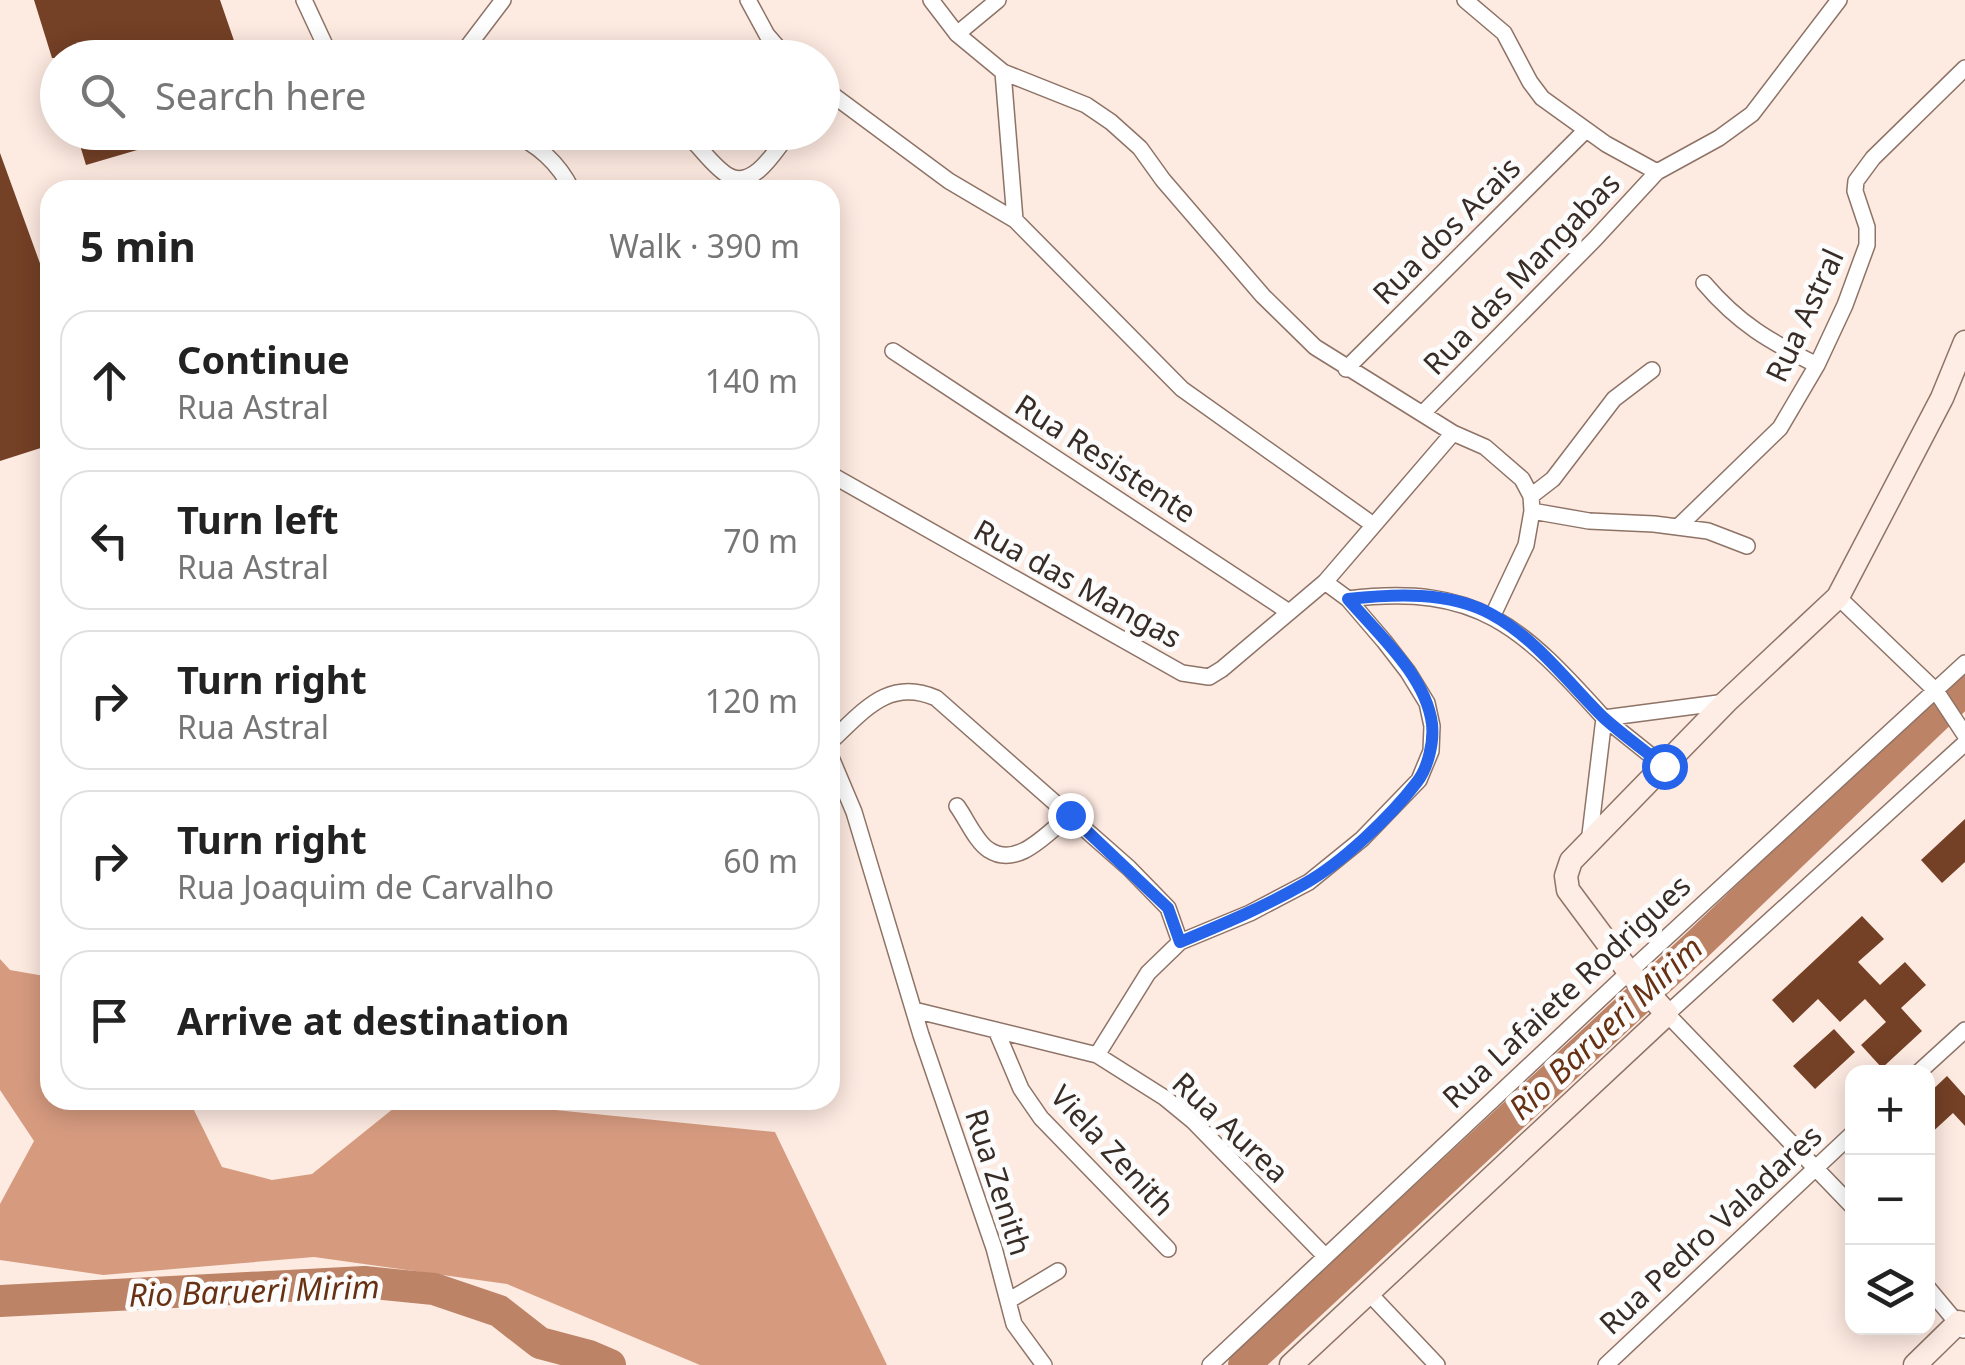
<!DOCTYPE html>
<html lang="en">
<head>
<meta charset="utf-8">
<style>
	:root { --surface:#fff; --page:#f2f2f2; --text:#222; --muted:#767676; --line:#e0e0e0 }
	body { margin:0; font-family:"Noto Sans",sans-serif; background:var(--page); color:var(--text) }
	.controls { position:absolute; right:30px; bottom:30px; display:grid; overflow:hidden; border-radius:20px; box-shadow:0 5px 25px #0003 }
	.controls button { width:90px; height:90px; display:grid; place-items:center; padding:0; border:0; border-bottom:2px solid var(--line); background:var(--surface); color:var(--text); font:50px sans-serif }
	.stop { position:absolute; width:30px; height:30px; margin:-22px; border:8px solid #2563eb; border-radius:50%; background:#fff }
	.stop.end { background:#2563eb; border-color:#fff; box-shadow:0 2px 10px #0008 }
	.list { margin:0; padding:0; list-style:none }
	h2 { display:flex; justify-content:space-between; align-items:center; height:130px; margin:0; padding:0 40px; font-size:42px }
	h2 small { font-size:32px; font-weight:400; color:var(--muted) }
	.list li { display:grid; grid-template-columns:65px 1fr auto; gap:30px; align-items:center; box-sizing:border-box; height:140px; margin:0 20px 20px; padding:0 20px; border:2px solid var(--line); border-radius:30px }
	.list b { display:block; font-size:38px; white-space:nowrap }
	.list p { margin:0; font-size:32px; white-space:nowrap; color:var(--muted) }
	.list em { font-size:32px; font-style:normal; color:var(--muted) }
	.icon { flex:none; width:55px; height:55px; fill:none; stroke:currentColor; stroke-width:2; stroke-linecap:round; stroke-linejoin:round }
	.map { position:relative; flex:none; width:1965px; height:1365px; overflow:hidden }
	.search { position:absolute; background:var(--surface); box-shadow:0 5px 25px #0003; left:40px; top:40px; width:800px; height:110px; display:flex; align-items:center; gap:25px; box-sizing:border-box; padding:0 35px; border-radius:55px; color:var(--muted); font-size:38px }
	.panel { position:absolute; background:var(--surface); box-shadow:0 5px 25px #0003; left:40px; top:180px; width:800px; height:930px; border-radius:30px }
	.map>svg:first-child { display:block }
	.forest { fill:#d69b7f }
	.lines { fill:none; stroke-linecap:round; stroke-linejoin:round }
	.river { stroke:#bc8367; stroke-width:32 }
	.building { fill:#744026 }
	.street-casing { stroke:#8e7366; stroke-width:18 }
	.secondary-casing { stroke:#8e7366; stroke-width:25 }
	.street { stroke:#fff; stroke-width:15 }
	.secondary { stroke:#fdede5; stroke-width:22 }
	.route { stroke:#2563eb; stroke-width:12 }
	.labels { text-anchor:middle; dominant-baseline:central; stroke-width:10; stroke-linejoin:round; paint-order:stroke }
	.street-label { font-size:30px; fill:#372c26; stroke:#fcfcfc }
	.water-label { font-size:32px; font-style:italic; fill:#683113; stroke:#fcfcfc }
</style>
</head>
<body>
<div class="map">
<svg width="1965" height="1365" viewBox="0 0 1965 1365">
	<rect width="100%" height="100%" fill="#fdeae1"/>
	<path class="forest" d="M0,959L10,970L50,977V1100H189L222,1167L272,1180L312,1174L404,1100H456L775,1132L887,1365H700L507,1284L314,1257L103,1275L0,1260V1204L34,1141L0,1090Z"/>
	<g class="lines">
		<path class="river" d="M0,1301L364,1282L434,1289L499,1311L540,1343L589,1356L610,1365
			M1244,1365L1697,945L1965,689"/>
	</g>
	<path class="building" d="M34,0H220L240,58H52Z
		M76,132H184L185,136L86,165Z
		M0,153L50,291V445L0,461Z
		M1965,819V862L1942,883L1921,860Z
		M1862,916L1884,939L1858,962L1880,985L1905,962L1926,985L1901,1008L1922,1031L1882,1068L1861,1045L1886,1022L1865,999L1840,1022L1818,999L1793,1023L1772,1000Z
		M1834,1029L1855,1052L1815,1089L1793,1066Z
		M1947,1076L1965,1096V1126L1953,1113L1928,1136V1094Z"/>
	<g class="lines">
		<g class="street-casing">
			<path id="street" d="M304,0L331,58
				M748,0L767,35L787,58
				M931,0L957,34L1003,72L1086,105L1111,122L1140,148L1163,180L1263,296L1315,347L1453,433L1485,447L1522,479L1531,496L1532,511L1526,545L1493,615
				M1465,0L1504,33L1530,82L1542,98L1606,144L1657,172
				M957,34L998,0
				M459,58L503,0
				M1003,72L1015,220
				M822,87L949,181L1015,220L1182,389L1372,524
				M510,132C538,145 558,162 572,190
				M694,142C704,152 716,169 729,176C754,190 777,148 790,132
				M1704,283C1739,324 1769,341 1817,365
				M893,351L1289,612
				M1346,369L1585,131
				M1423,413L1595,239L1657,172L1719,138L1752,114L1839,0
				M830,474L1182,673L1209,677L1222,669L1325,582L1453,433
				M1531,496L1553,479L1614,399L1652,370
				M1532,511L1589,521L1654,524L1708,531L1747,546
				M1679,526L1780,428L1817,365L1845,305L1867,245V227L1855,191L1856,181L1873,158L1965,68
				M1838,597L1936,691L1965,735
				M1348,599C1478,583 1522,627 1604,718L1589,843
				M830,742C863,712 888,677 936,698L1129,868L1168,908L1180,942
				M830,755L854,812L921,1035L994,1248L1014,1324L1044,1365
				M1664,766L1604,718L1726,702
				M957,806C966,818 976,842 989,850C1018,869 1048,832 1070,815
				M914,1010L1097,1055L1165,1098L1193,1121L1325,1256
				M996,1030L1021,1089L1041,1118L1168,1249
				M1097,1055L1148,973L1180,942L1250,913L1309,882L1362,839L1419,780L1431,751L1432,726L1427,703L1408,672L1384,641L1348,599L1325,582
				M1919,1072L1965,1030
				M1852,1206L1667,1014L1965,743
				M1928,1288L1963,1330
				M1367,1291L1437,1365
				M1008,1301L1058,1271
				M1210,1365L1629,972L1965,663
				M1606,1365L1852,1134"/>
		</g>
		<g class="secondary-casing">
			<path id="secondary" d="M1291,1365L1667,1014L1629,972L1568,890L1566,876L1571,861L1726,702L1838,597L1942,398L1965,342
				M1915,1365L1959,1322L1965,1324"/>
		</g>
		<use href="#street" class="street"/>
		<use href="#secondary" class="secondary"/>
	</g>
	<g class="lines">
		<path class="route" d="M1070,815L1168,908L1180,942C1223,924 1264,907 1304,884C1342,863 1391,816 1417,782C1428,768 1434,742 1432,724C1426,676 1378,634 1348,599C1394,594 1449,591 1491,614C1537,639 1568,683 1604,718C1623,735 1644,750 1664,766"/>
	</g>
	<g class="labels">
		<g class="street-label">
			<text transform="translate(1446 230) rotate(-45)">Rua dos Acais</text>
			<text transform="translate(1521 273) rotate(-46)">Rua das Mangabas</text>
			<text transform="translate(1804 315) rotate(-65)">Rua Astral</text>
			<text transform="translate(1106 458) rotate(33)">Rua Resistente</text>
			<text transform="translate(1078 583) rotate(29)">Rua das Mangas</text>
			<text transform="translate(1566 991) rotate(-43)">Rua Lafaiete Rodrigues</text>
			<text transform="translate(1231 1127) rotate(43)">Rua Aurea</text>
			<text transform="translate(1113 1150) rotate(47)">Viela Zenith</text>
			<text transform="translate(999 1182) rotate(72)">Rua Zenith</text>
			<text transform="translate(1710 1229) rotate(-43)">Rua Pedro Valadares</text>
		</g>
		<g class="water-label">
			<text transform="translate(1605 1027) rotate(-43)">Rio Barueri Mirim</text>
			<text transform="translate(254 1290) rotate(-2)">Rio Barueri Mirim</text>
		</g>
	</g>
</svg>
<div class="controls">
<button>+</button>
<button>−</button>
<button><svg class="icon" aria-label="layers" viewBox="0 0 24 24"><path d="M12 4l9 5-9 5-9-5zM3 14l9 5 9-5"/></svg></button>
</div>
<div class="stop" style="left:1664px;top:766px"></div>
<div class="stop end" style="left:1070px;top:815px"></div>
<div class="search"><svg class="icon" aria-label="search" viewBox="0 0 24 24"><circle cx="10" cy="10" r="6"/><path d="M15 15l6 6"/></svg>Search here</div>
<section class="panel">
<h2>5 min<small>Walk · 390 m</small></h2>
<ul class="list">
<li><svg class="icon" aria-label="ahead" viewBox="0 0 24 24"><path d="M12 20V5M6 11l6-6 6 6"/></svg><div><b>Continue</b><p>Rua Astral</p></div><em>140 m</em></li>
<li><svg class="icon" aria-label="left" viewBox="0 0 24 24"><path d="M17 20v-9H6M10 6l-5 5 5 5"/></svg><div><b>Turn left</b><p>Rua Astral</p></div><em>70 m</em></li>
<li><svg class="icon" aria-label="right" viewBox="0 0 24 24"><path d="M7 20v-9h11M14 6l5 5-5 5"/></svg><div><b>Turn right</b><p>Rua Astral</p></div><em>120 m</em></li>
<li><svg class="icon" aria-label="right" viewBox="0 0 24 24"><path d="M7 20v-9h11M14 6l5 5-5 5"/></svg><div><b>Turn right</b><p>Rua Joaquim de Carvalho</p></div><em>60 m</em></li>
<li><svg class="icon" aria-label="arrive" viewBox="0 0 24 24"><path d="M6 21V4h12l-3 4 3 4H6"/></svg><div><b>Arrive at destination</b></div></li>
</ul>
</section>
</div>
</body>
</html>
